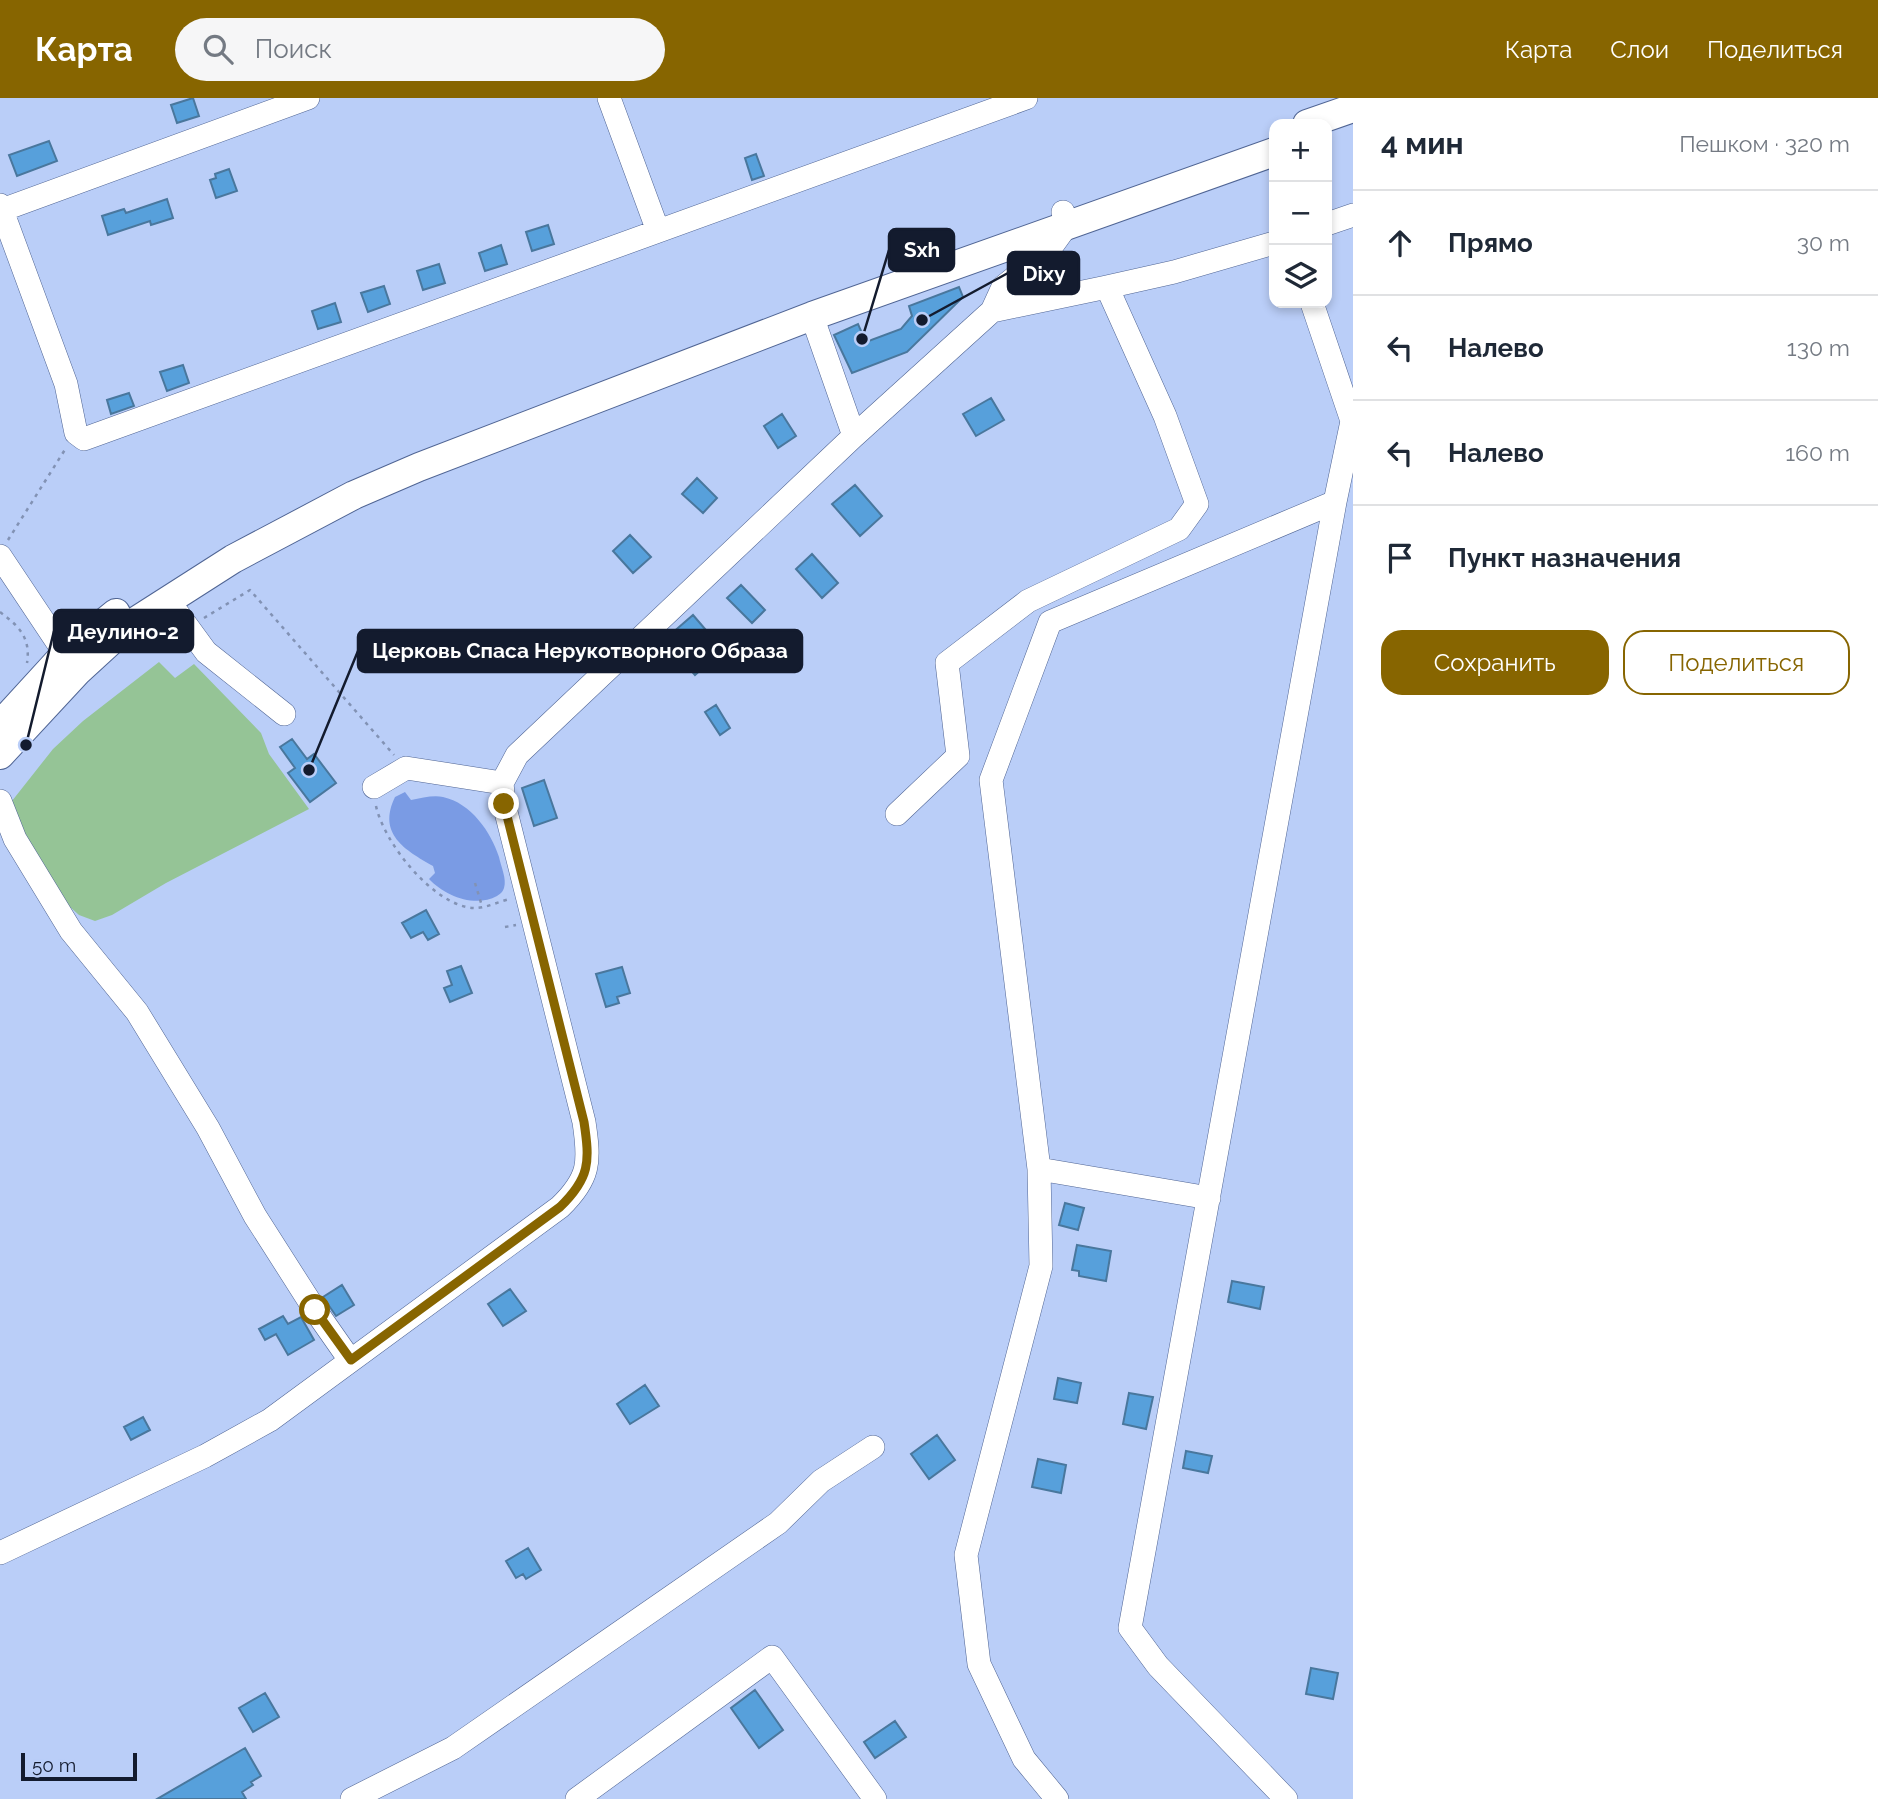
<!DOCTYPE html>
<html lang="ru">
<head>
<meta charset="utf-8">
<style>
	:root { --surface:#fff; --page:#f6f6f7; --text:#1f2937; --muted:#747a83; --line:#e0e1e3; --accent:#876500 }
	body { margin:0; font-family:Raleway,sans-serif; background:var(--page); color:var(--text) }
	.controls { position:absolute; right:21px; top:21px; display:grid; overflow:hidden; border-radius:14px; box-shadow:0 4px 10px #0003 }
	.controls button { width:63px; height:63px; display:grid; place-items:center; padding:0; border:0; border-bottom:2px solid var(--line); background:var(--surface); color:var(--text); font:35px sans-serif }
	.scale { position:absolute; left:21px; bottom:18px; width:116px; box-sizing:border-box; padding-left:7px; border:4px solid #131b2e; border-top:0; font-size:19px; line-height:24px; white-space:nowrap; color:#131b2e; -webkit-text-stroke:5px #bacef8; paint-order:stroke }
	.stop { position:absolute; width:21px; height:21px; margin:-16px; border:5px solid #876500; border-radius:50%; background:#fff }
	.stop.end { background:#876500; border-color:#fff; box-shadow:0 2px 7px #0008 }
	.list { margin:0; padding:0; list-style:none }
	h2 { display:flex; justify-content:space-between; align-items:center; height:91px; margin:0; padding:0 28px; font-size:30px }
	h2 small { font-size:23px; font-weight:400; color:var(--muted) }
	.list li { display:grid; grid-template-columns:46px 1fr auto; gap:21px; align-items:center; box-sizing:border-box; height:105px; padding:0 28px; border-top:2px solid var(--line) }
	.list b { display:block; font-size:26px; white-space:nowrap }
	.list em { font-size:23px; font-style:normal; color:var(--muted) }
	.actions { display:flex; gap:14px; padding:21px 28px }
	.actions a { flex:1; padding:16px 0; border:2px solid var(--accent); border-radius:21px; text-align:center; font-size:24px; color:var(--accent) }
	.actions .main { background:var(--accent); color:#fff }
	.icon { flex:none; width:38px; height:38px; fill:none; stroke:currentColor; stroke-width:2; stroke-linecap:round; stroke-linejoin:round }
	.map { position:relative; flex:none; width:1353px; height:1701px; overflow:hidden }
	header { display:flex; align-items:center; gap:42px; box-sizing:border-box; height:98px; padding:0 35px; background:var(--accent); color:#fff }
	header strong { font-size:33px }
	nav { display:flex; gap:38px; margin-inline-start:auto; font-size:24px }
	.search { width:490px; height:63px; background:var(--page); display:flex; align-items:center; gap:18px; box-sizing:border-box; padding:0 24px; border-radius:38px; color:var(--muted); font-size:26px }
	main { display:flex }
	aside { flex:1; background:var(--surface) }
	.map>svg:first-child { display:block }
	.green { fill:#95c496 }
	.water { fill:#7a9be4 }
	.building { fill:#57a0db; stroke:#49779d; stroke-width:2 }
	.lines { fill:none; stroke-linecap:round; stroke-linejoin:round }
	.minor-casing { stroke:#506594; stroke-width:24 }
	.major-casing { stroke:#506594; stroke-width:30 }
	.path { stroke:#8292b4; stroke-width:2.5; stroke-dasharray:3.5 5; stroke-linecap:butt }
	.minor { stroke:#fff; stroke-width:23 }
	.major { stroke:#fff; stroke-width:28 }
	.route { stroke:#876500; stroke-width:9 }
	.leader { fill:none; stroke:#131b2e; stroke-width:2.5 }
	.callout-dot { fill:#131b2e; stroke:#bacef8; stroke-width:2.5 }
	.callout { fill:#131b2e; stroke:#131b2e; stroke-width:2.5 }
	.callout-label { font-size:21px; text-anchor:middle; font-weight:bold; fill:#fff }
</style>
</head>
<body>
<header>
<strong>Карта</strong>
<div class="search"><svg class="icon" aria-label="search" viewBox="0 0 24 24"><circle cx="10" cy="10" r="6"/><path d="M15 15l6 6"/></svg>Поиск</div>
<nav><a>Карта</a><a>Слои</a><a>Поделиться</a></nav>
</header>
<main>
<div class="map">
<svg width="1353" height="1701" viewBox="0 0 1353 1701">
	<rect width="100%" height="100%" fill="#bacef8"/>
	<path class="green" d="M159,564L175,580L194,566L261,635L269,656L309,711L166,785L112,817L95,823L79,817L61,801L8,708L53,651L83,623Z"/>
	<path class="water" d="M405,694L411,702C422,700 433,697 443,699C471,705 491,734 499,759C501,769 507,781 504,790C502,795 501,795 497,798C475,810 445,798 429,781L435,775L433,768C405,752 377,736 395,699Z"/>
	<path class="building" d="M193,0L199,18L177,25L171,7Z
		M49,43L57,63L17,78L9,57Z
		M756,56L764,78L752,82L745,60Z
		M229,71L237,93L216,100L210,82L216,80L215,76Z
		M167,101L173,120L151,127L150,123L108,137L102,118L124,111L126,115Z
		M548,127L554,146L532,153L526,134Z
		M501,147L507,166L485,173L479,155Z
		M439,166L445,185L423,192L417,173Z
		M384,188L390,206L368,214L361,195Z
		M959,189L963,199L907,254L852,275L834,237L858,226L866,244L901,231L912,218L909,208Z
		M335,205L341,224L318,231L312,213Z
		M183,267L189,285L167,293L160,274Z
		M129,295L134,308L111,316L107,302Z
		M991,300L1004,322L976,338L963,316Z
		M782,316L796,338L778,350L764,328Z
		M697,380L717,400L703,415L682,396Z
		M855,387L882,418L860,438L832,406Z
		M630,437L651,459L633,475L613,453Z
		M812,456L838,485L822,500L796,471Z
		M741,487L765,512L752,525L727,500Z
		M693,517L723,552L695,577L664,542Z
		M716,607L730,630L720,637L705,614Z
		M292,641L307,661L314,656L336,685L310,704L288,675L295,670L280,649Z
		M544,682L557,720L534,728L522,690Z
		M426,812L439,836L428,842L423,834L411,840L402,825Z
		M461,868L472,895L450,904L444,890L452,887L447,873Z
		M622,869L630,895L617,899L619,905L606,909L596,876Z
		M1065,1105L1084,1110L1078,1132L1059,1127Z
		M1077,1147L1111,1153L1106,1183L1079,1178V1173L1072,1172Z
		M1232,1183L1264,1189L1260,1211L1228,1204Z
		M342,1187L354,1207L336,1218L323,1199Z
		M510,1191L526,1213L503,1228L488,1206Z
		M283,1218L288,1226L301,1219L314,1242L288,1257L276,1236L265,1242L259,1231Z
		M1058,1280L1081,1285L1077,1305L1054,1301Z
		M645,1287L659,1308L630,1326L617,1306Z
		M1129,1295L1153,1299L1146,1331L1123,1326Z
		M143,1319L150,1332L131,1342L124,1329Z
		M937,1337L955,1362L929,1381L911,1356Z
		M1186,1353L1212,1358L1208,1375L1183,1370Z
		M1038,1361L1066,1367L1061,1395L1032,1389Z
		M528,1450L541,1472L526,1481L523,1476L516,1480L506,1463Z
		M1311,1570L1338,1575L1333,1601L1306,1596Z
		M755,1592L783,1632L759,1650L731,1610Z
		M265,1595L279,1619L253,1634L239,1610Z
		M895,1623L906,1639L875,1660L864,1644Z
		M245,1650L261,1678L251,1684L253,1687L242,1694L246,1701H157Z"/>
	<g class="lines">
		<g class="minor-casing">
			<path id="minor" d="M609,0L658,133
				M0,107L66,286L76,335L84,341L1026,0
				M2,112L308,0
				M1327,126L1353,117
				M1107,189L1174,174L1274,145
				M854,338L992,213L1003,189L1049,152L1067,127L1063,114
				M0,458L74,569
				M168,502L206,554L284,616
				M374,689L406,670L502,685
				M0,703L15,741L71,833L137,914L208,1030L255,1118L315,1212L350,1262
				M897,716L958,658L947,565L1028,503L1179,431L1197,406L1165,318L1107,189L992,213
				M1039,1071L1041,1168L966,1457L979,1566L1024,1661L1057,1701
				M1209,1100L1039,1071L991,682L1050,524L1335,404
				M0,1455L205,1358L270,1322L560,1109C590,1080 590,1064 584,1024L504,706L502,685L517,657L854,338L812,218
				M352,1701L453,1650L778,1425L821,1383L873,1349
				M577,1701L772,1559L875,1701
				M1286,1701L1158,1568L1130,1530L1335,404L1352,323L1312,205"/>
		</g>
		<g class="major-casing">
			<path id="major" d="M1307,26L1353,10
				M0,627L64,557L116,515
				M0,657L77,574L125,530L233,461L354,397L419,369L812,218L1274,54"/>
		</g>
		<path class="path" d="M8,442L66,350
			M0,514C19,528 31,540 27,565
			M204,520L250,492L394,657
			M376,708C384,745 433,807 473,810C484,811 500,803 510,801
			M475,785L482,808
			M505,829L516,827"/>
		<use href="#minor" class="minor"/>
		<use href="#major" class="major"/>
	</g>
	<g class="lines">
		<path class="route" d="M315,1212L351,1262L560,1109C590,1080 590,1064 584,1024L504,706"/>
	</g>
	<path class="leader" d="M862 241L889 152M922 222L1008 175M26 647L54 533M309 672L358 553"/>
	<g class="callout-dot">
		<circle cx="862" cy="241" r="7"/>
		<circle cx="922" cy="222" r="7"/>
		<circle cx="26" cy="647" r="7"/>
		<circle cx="309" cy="672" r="7"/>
	</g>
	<g class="callout">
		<rect x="889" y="131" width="65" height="42" rx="7"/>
		<rect x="1008" y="154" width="71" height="42" rx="7"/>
		<rect x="54" y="512" width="139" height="42" rx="7"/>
		<rect x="358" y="532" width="444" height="42" rx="7"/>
	</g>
	<g class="callout-label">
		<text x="922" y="159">Sxh</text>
		<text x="1044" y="183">Dixy</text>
		<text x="123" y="541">Деулино-2</text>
		<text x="580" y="560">Церковь Спаса Нерукотворного Образа</text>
	</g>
</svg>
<div class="controls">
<button>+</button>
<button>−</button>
<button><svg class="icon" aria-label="layers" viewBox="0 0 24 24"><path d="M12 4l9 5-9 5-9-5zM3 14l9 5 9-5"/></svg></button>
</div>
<div class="scale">50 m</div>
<div class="stop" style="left:315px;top:1212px"></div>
<div class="stop end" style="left:504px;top:706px"></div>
</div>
<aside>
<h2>4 мин<small>Пешком · 320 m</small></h2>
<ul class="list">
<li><svg class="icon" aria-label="ahead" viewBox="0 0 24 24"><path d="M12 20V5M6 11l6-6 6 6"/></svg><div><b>Прямо</b></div><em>30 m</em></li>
<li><svg class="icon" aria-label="left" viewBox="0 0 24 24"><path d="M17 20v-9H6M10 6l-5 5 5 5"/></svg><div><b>Налево</b></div><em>130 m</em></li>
<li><svg class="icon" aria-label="left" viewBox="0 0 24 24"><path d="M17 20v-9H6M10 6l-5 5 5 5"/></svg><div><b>Налево</b></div><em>160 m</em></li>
<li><svg class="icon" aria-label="arrive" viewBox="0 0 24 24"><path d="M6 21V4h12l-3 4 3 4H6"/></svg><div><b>Пункт назначения</b></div></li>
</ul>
<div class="actions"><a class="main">Сохранить</a><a>Поделиться</a></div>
</aside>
</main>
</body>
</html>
